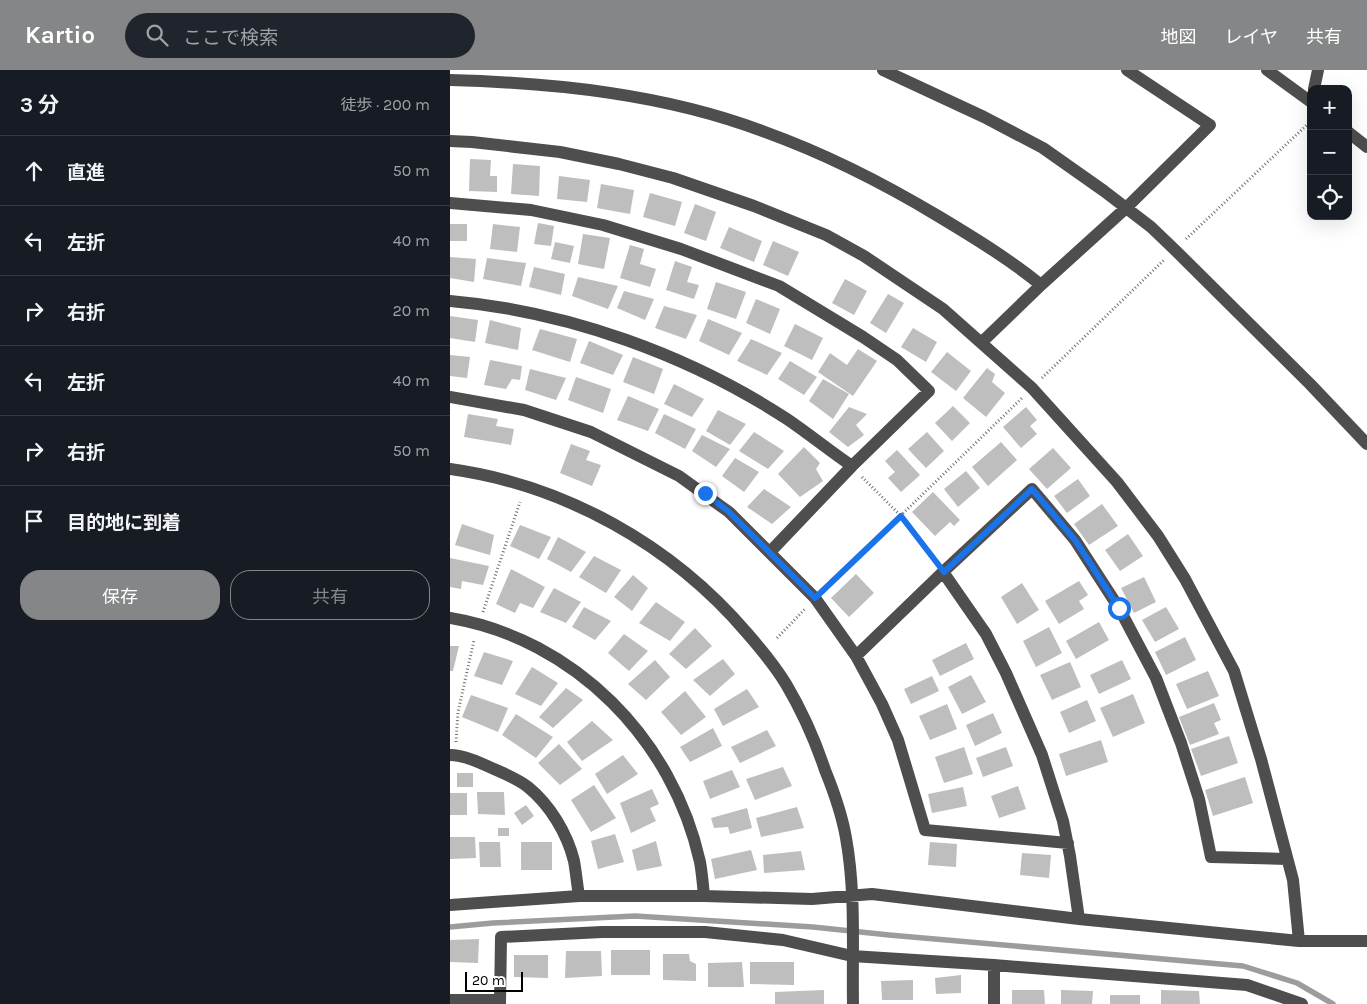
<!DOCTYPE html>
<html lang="ja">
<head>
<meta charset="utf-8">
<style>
	:root { --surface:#171b24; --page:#20242c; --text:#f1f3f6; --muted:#9ea1a6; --line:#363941; --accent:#858687 }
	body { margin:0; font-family:Karla,"Noto Sans JP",sans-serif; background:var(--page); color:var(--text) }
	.controls { position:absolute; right:15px; top:15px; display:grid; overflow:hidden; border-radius:10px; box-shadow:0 5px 20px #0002 }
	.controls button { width:45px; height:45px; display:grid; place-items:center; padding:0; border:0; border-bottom:1px solid var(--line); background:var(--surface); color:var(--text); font:25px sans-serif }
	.scale { position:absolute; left:15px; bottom:12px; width:58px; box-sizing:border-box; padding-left:5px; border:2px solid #000; border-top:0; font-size:14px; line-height:18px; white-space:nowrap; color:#000; -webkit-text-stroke:4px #fff; paint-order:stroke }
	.stop { position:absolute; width:15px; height:15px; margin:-11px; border:4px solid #1a73e8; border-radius:50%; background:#fff }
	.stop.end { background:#1a73e8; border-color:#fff; box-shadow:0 1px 5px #0008 }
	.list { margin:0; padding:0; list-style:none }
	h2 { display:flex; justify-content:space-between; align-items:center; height:65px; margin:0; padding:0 20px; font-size:21px }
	h2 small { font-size:16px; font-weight:400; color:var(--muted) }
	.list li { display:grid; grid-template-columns:32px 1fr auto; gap:15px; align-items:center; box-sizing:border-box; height:70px; padding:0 20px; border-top:1px solid var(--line) }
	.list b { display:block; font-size:19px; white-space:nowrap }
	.list em { font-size:16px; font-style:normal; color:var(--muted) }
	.actions { display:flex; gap:10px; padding:15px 20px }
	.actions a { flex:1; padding:11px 0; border:1px solid var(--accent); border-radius:20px; text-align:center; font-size:18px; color:var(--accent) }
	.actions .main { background:var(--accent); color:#fff }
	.icon { flex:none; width:28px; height:28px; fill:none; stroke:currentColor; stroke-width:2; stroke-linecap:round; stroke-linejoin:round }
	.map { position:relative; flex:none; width:917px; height:934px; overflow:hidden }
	header { display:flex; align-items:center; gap:30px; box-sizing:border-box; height:70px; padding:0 25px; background:var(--accent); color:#fff }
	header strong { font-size:24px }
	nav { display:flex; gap:28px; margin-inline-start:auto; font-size:18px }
	.search { width:350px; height:45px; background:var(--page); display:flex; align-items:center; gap:12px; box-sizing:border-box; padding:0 18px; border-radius:28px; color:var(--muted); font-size:19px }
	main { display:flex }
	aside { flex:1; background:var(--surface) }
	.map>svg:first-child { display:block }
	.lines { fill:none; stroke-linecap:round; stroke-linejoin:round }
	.stream { stroke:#9c9c9c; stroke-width:5.5 }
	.building { fill:#bebebe }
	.path { stroke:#707070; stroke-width:3; stroke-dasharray:1 2.5; stroke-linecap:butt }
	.minor { stroke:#4e4e4e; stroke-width:12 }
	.route { stroke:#1a73e8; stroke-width:6 }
</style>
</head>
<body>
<header>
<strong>Kartio</strong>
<div class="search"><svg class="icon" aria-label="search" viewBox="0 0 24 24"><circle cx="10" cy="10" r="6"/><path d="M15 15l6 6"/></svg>ここで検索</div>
<nav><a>地図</a><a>レイヤ</a><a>共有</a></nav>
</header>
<main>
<aside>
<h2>3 分<small>徒歩 · 200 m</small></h2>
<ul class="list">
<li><svg class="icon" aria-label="ahead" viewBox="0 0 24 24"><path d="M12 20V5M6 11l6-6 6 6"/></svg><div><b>直進</b></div><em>50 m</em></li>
<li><svg class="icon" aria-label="left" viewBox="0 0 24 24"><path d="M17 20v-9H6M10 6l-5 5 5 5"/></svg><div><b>左折</b></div><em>40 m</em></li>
<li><svg class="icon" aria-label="right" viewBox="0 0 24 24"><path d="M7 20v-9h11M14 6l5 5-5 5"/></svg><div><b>右折</b></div><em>20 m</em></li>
<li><svg class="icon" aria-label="left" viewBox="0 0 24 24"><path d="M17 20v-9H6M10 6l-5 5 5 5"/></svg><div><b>左折</b></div><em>40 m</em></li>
<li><svg class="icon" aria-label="right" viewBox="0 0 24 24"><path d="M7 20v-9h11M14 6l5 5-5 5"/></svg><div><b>右折</b></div><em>50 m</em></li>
<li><svg class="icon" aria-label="arrive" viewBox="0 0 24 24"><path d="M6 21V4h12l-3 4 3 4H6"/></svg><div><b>目的地に到着</b></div></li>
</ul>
<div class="actions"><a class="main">保存</a><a>共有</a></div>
</aside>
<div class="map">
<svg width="917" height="934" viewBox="0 0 917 934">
	<rect width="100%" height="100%" fill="#fff"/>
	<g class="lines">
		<path class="stream" d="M0,857L43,853L185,846L363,857L439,865L793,896L847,913L883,934"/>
	</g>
	<path class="building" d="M20,89L41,90L40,106H47V122L19,121Z
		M63,94L90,96L89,126L61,124Z
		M109,106L140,110L137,132L107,129Z
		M151,114L184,120L180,144L147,138Z
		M200,123L232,132L225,156L193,147Z
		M245,134L266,142L256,171L234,163Z
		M88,153L104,156L101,176L84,174Z
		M0,154H17V171H0Z
		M43,154L70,157L67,182L40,179Z
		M279,157L312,171L304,192L270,178Z
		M133,164L160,168L154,199L128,194Z
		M323,171L349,182L338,206L313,195Z
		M105,172L124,176L120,193L101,189Z
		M180,175L194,179L190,194L206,199L200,217L170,208Z
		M0,187L26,189L24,212L0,208Z
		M37,188L76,193L71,216L33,209Z
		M225,191L242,197L237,212L249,215L244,229L216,220Z
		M84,197L115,204L111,225L79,217Z
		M128,207L168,216L158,239L122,226Z
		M395,209L417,221L404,245L382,233Z
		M266,212L296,222L286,249L257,239Z
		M174,221L204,229L195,250L167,238Z
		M438,224L454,233L436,263L420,253Z
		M306,229L330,239L320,264L296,253Z
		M214,236L247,245L236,269L205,258Z
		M0,246L28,250L25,272L0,268Z
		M258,249L292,263L279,285L249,271Z
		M40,250L71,258L68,280L35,273Z
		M345,254L373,268L362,290L334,276Z
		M463,258L487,272L476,292L451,277Z
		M90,259L127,269L120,292L82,280Z
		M301,269L332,283L317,305L287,291Z
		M139,271L173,285L163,305L130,293Z
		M408,279L427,291L403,326L368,302L380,283L397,295Z
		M497,282L521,301L506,321L481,302Z
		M0,285L20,287L17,308L0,306Z
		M183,287L213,299L204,324L173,312Z
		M40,290L72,296L70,310L62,309L56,319L34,315Z
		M340,291L367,307L354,325L328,309Z
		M537,298L545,304L542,312L555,323L536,347L513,328Z
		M80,299L116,308L106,330L75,320Z
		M126,307L161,319L153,343L118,330Z
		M373,309L399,324L383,349L359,331Z
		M224,314L254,329L242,347L214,334Z
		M178,326L209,339L198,361L167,350Z
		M503,336L520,353L502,371L485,353Z
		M399,337L417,344L406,355L414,365L398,377L379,362Z
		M576,337L587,350L580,356L587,364L571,378L553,357Z
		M268,340L296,354L280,375L256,361Z
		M18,344L48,349L46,356L64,359L61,375L14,367Z
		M214,344L246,359L235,379L205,363Z
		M304,362L334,381L318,399L289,381Z
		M477,362L494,381L476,398L458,379Z
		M252,365L280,379L266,397L242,381Z
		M551,372L567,390L538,416L522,397Z
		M121,374L140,381L136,390L151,395L142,416L110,403Z
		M354,377L370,393L366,399L373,411L350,427L328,404Z
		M603,378L621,398L597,419L579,399Z
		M447,380L470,405L451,422L438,408L445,402L435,391Z
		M285,388L309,402L294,422L272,406Z
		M516,401L530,418L508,437L494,419Z
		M628,409L640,426L617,443L604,426Z
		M314,419L341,437L322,454L297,437Z
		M483,422L510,450L504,456L500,452L485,466L462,442Z
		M652,434L668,456L639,475L624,454Z
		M12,454L44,465L40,485L5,475Z
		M70,455L101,467L89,489L60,476Z
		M678,464L693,486L670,501L655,480Z
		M108,467L136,482L121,502L97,489Z
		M144,486L171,500L156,523L129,507Z
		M0,488L39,496L33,515L12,511L11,519L0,517Z
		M61,499L95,517L83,538L70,533L65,543L46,534Z
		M406,504L424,523L399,547L381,528Z
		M183,505L198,518L182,541L164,527Z
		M694,507L706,532L684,543L671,518Z
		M629,511L638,525L629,531L634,539L609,554L595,531Z
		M572,513L589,540L567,554L551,527Z
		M104,518L131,532L116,553L90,542Z
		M206,532L235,552L220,571L189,553Z
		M134,537L161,551L145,570L122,557Z
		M716,537L729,559L705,572L692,550Z
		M649,552L659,570L626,589L616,571Z
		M599,557L612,583L586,597L573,571Z
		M245,558L262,576L236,599L219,584Z
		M174,564L198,581L179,601L158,583Z
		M735,567L746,590L716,605L705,582Z
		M516,573L524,589L490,606L482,590Z
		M0,576H9L3,601H0Z
		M34,582L63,591L52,615L24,606Z
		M273,589L285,604L260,626L243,610Z
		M205,590L220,607L196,630L178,614Z
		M672,590L681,609L649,624L640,605Z
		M620,592L631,617L602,630L590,605Z
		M82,597L108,613L91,636L65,624Z
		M758,601L769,626L737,639L726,614Z
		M521,605L536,632L512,644L498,617Z
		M482,606L489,621L461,634L454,619Z
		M116,618L133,630L103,658L89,647Z
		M297,619L309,637L273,656L264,639Z
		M235,621L256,647L231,665L211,642Z
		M683,624L695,653L663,667L650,638Z
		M21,625L58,638L48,662L12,647Z
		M637,630L646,651L619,663L610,642Z
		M764,633L771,650L764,653L769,664L740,675L729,647Z
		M497,634L507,659L480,670L469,646Z
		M543,643L552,663L525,676L516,655Z
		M66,644L103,667L86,688L52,665Z
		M142,651L163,670L132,691L117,672Z
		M263,658L272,676L240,692L230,677Z
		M317,660L326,676L290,693L281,677Z
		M779,666L788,693L751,706L741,679Z
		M651,670L658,692L616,706L609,684Z
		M109,674L132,699L110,715L88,693Z
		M514,677L523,704L494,713L485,687Z
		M556,677L563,696L533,707L526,688Z
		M173,685L188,704L157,724L145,704Z
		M333,697L342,716L305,730L296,709Z
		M282,700L290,717L260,729L253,711Z
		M7,703H23V717H7Z
		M795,707L803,733L763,746L755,720Z
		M144,715L166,748L141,762L121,730Z
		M568,716L576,739L549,748L541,726Z
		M513,717L517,736L482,743L478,724Z
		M202,719L209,734L200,738L206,751L181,763L170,733Z
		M27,722H54L55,745L28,744Z
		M0,723H17V745H0Z
		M76,735L84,746L72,755L64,743Z
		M347,737L354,758L311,767L306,748Z
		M297,738L302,758L280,764L278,757L264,758L261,748Z
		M48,758H59V766H48Z
		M165,764L174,792L148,799L141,771Z
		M0,767H25L26,788L0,789Z
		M206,771L212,796L187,801L182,780Z
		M29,772H50L51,797H30Z
		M71,772H102V800H71Z
		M480,772L507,774L506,797L478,795Z
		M301,780L307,800L265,809L261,789Z
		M351,781L355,800L314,803L313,785Z
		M572,783L601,785L599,808L570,805Z
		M29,869L28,893L0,892V870Z
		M161,880H200V905H161Z
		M116,881H151L152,906L115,908Z
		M213,884H239L240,891L246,894V911L213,910Z
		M64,885H98V908L64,907Z
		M292,892L294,917H258V893Z
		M300,892H344V915L300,914Z
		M511,905V923L486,924L485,908Z
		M463,910V930H432L431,911Z
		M374,920V934H325V922Z
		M562,920H594L595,934H562Z
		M611,920L643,921L642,934H611Z
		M711,920L749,921L750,934H711Z
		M660,925H690V934H660Z"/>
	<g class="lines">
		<path class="path" d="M736,169L861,51
			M592,308L715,189
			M412,407L451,446L484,489
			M375,519L572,328
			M33,542L70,432
			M327,568L355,539
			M6,672L8,642L24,570"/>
		<path class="minor" d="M433,0L534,47L593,78L654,121L701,157L725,180L860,314L917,374
			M817,0L861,32
			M0,10C106,13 215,24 315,62C376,84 433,113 488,146C523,167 559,189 591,215
			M864,19L868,0
			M898,62L917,77
			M0,71L22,72L110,82L169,94L223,108L304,136L376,165L414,186L493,239L582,318L667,412L708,466L735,509L784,601L811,689L843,810L849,871
			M0,133L81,140L153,155L231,179L329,216L413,267L447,290L479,321L402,396L320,482
			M0,231C117,241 239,285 337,349C359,364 380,381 402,396
			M532,272L591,215L676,138L760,55L677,0
			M0,327L74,340L141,362L229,406L279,442L365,528L406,586L432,634L448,670L475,760L618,773
			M0,399C115,415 222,475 297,563C311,579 325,596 336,614C352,641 365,670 375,700C384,722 392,745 396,768C406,823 402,879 403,934
			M493,502L536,564L556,603L592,685L613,751L620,786L629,849
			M0,548C125,569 223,670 250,792C252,803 253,815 254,826
			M406,586L493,502L582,419L625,470L669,538L706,608L731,673L749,729L761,787L837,789
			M0,685C14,685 31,693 44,699C55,704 68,709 78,717C100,735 117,763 124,791C126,802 127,814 129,826
			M0,835L129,826H254L362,829L422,824L629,849L849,871H917
			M544,895L797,915L852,934
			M0,930H50
			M50,934L51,867L152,862H255L333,870L402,886L544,895V934"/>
	</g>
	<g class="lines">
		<path class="route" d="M255,423L279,442L365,528L451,446L494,502L582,419L625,470L669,538"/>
	</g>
</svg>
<div class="controls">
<button>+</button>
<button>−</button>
<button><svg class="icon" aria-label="locate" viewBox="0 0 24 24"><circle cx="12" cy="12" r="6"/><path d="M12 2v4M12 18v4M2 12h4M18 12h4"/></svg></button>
</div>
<div class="scale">20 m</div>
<div class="stop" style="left:669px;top:538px"></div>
<div class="stop end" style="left:255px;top:423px"></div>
</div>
</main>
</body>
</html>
